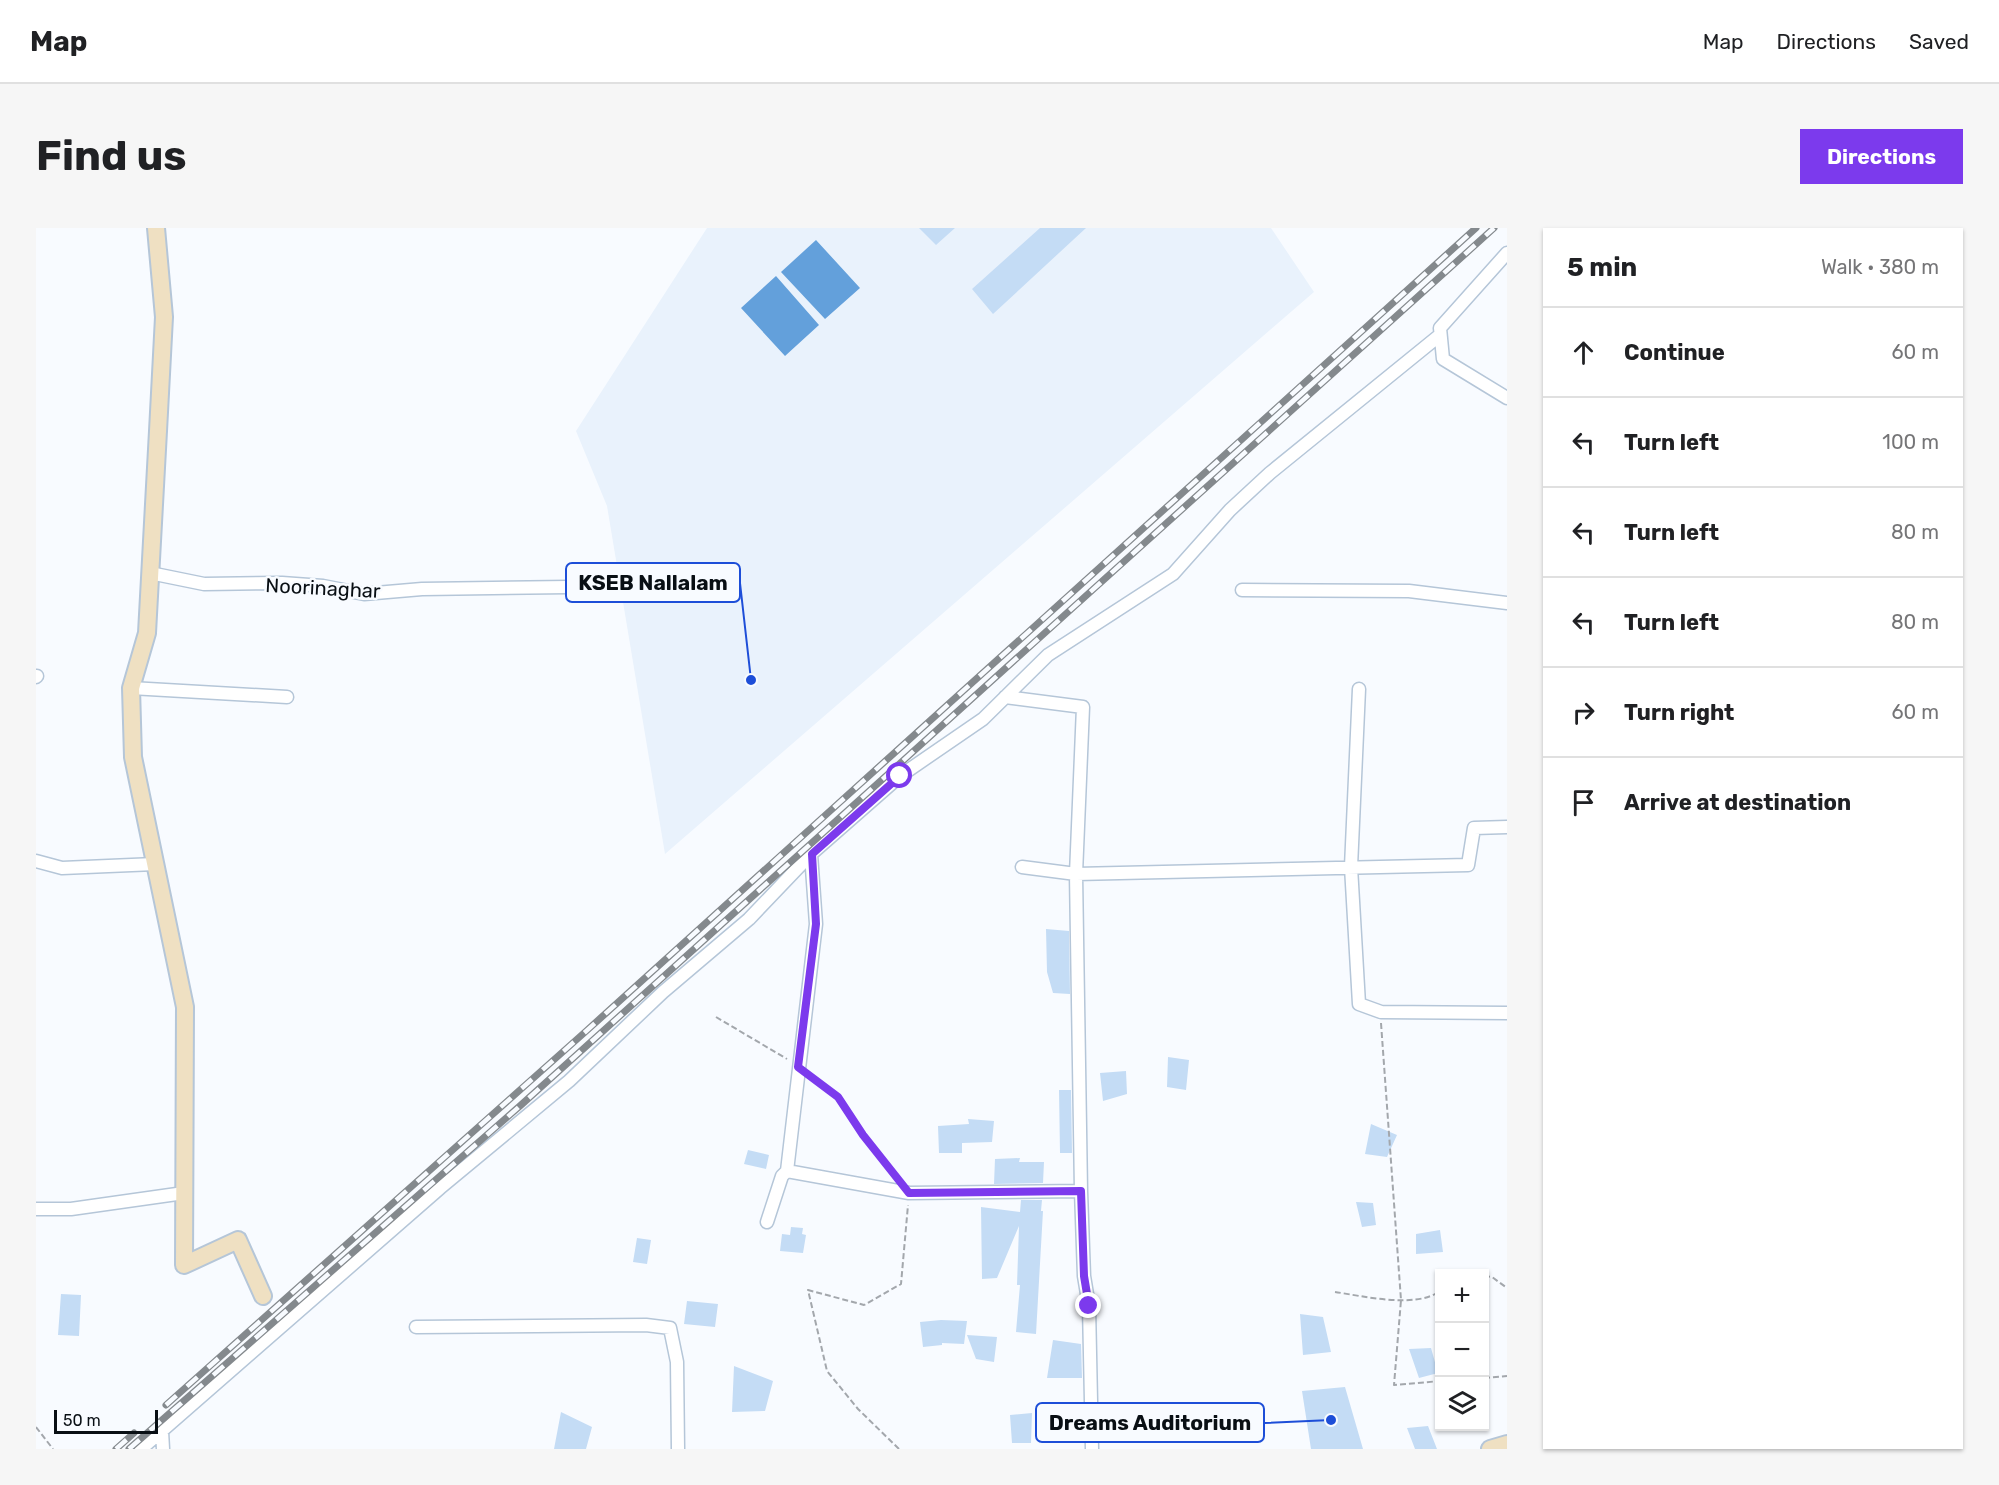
<!DOCTYPE html>
<html lang="en">
<head>
<meta charset="utf-8">
<style>
	:root { --surface:#fff; --page:#f6f6f6; --text:#202124; --muted:#757577; --line:#e0e0e0; --accent:#7c3aed }
	body { margin:0; font-family:Rubik,sans-serif; background:var(--page); color:var(--text) }
	.controls { position:absolute; right:18px; bottom:18px; display:grid; overflow:hidden; border-radius:0px; box-shadow:0 2px 4px #0004 }
	.controls button { width:54px; height:54px; display:grid; place-items:center; padding:0; border:0; border-bottom:2px solid var(--line); background:var(--surface); color:var(--text); font:30px sans-serif }
	.scale { position:absolute; left:18px; bottom:15px; width:104px; box-sizing:border-box; padding-left:6px; border:3px solid #090f14; border-top:0; font-size:16px; line-height:21px; white-space:nowrap; color:#090f14; -webkit-text-stroke:4px #f8fbff; paint-order:stroke }
	.stop { position:absolute; width:18px; height:18px; margin:-14px; border:4px solid #7c3aed; border-radius:50%; background:#fff }
	.stop.end { background:#7c3aed; border-color:#fff; box-shadow:0 2px 6px #0008 }
	.list { margin:0; padding:0; list-style:none }
	h2 { display:flex; justify-content:space-between; align-items:center; height:78px; margin:0; padding:0 24px; font-size:26px }
	h2 small { font-size:20px; font-weight:400; color:var(--muted) }
	.list li { display:grid; grid-template-columns:39px 1fr auto; gap:18px; align-items:center; box-sizing:border-box; height:90px; padding:0 24px; border-top:2px solid var(--line) }
	.list b { display:block; font-size:22px; white-space:nowrap }
	.list em { font-size:20px; font-style:normal; color:var(--muted) }
	.icon { flex:none; width:33px; height:33px; fill:none; stroke:currentColor; stroke-width:2; stroke-linecap:round; stroke-linejoin:round }
	.map { position:relative; flex:none; width:1471px; height:1221px; overflow:hidden; border-radius:0px }
	header { display:flex; align-items:center; gap:36px; box-sizing:border-box; height:84px; padding:0 30px; background:var(--surface); border-bottom:2px solid var(--line) }
	header strong { font-size:28px }
	nav { display:flex; gap:33px; margin-inline-start:auto; font-size:21px }
	.intro { display:flex; align-items:center; justify-content:space-between; box-sizing:border-box; height:144px; padding:0 36px }
	h1 { margin:0; font-size:42px }
	.button { padding:15px 27px; border-radius:0px; background:var(--accent); color:#fff; font-size:21px; font-weight:700 }
	main { display:flex; gap:36px; padding:0 36px }
	aside { flex:1; background:var(--surface); border-radius:0px; box-shadow:0 2px 4px #0004 }
	.map>svg:first-child { display:block }
	.built { fill:#e9f2fc }
	.water { fill:#63a0db }
	.building { fill:#c4dcf5 }
	.lines { fill:none; stroke-linecap:round; stroke-linejoin:round }
	.street-casing { stroke:#b5c6d8; stroke-width:15 }
	.secondary-casing { stroke:#b5c6d8; stroke-width:20 }
	.path { stroke:#a3a7ac; stroke-width:2; stroke-dasharray:6 3; stroke-linecap:butt }
	.street { stroke:#fff; stroke-width:12 }
	.secondary { stroke:#efe0c2; stroke-width:16 }
	.rail-casing { stroke:#84898d; stroke-width:7 }
	.rail { stroke:#f8fbff; stroke-width:4.5; stroke-dasharray:14; stroke-linecap:butt }
	.route { stroke:#7c3aed; stroke-width:8 }
	.labels { text-anchor:middle; dominant-baseline:central; stroke-width:5; stroke-linejoin:round; paint-order:stroke }
	.street-label { font-size:20px; fill:#090f14; stroke:#f8fbff }
	.leader { fill:none; stroke:#1d4ed8; stroke-width:2 }
	.callout-dot { fill:#1d4ed8; stroke:#f8fbff; stroke-width:2 }
	.callout { fill:#f8fbff; stroke:#1d4ed8; stroke-width:2 }
	.callout-label { font-size:21px; text-anchor:middle; font-weight:bold; fill:#090f14 }
</style>
</head>
<body>
<header>
<strong>Map</strong>
<nav><a>Map</a><a>Directions</a><a>Saved</a></nav>
</header>
<div class="intro"><h1>Find us</h1><a class="button">Directions</a></div>
<main>
<div class="map">
<svg width="1471" height="1221" viewBox="0 0 1471 1221">
	<rect width="100%" height="100%" fill="#f8fbff"/>
	<path class="built" d="M671,0H1235L1278,64L629,626L571,278L540,203Z"/>
	<path class="water" d="M780,12L824,60L789,91L745,44Z
		M740,48L783,97L749,128L705,80Z"/>
	<path class="building" d="M883,0H919L900,17Z
		M1004,0H1050L957,86L936,61Z
		M1010,701L1033,703L1034,766L1017,765L1011,744Z
		M1132,829L1153,832L1150,862L1131,859Z
		M1090,843L1091,866L1067,873L1064,845Z
		M1023,862H1035L1036,925H1024Z
		M932,891L958,893L956,914L926,915V925H903L902,898L933,896Z
		M1335,896L1361,907L1351,929L1329,926Z
		M712,922L733,927L730,941L708,936Z
		M984,930L983,934H1008L1007,955L958,956L959,931Z
		M985,972H1006L1005,983H1007L1000,1106L980,1104L984,1057H981L983,998L961,1050L946,1051L945,979L984,984Z
		M1320,974L1337,975L1340,997L1326,999Z
		M755,999L767,1000L766,1006L770,1007L767,1025L744,1023L746,1006L754,1007Z
		M1404,1002L1407,1024L1380,1026V1006Z
		M601,1010L615,1012L611,1036L597,1034Z
		M25,1066L45,1067L43,1108L22,1107Z
		M651,1073L682,1076L679,1099L648,1096Z
		M1264,1086L1287,1089L1295,1124L1267,1127Z
		M905,1092L931,1093L928,1116L906,1115V1117L887,1119L884,1094Z
		M931,1107L961,1109L958,1134L940,1131Z
		M1017,1112L1045,1116L1046,1150H1011Z
		M1395,1120L1402,1145L1383,1150L1373,1121Z
		M698,1138L737,1153L729,1183L696,1184Z
		M1309,1159L1327,1221H1275L1266,1163Z
		M525,1184L556,1199L550,1221H518Z
		M996,1185L995,1215H976L974,1187Z
		M1392,1198L1401,1221H1379L1371,1200Z"/>
	<g class="lines">
		<g class="street-casing">
			<path id="street" d="M1471,25L1404,100L1407,131L1471,170
				M114,345L168,356L246,355L287,358L328,366L386,361L533,359
				M1206,362L1373,363L1471,375
				M0,449L1,448
				M95,460L251,469
				M1323,461L1315,639L1323,776L1345,784L1471,785
				M969,469L1047,479L1040,646L1045,963L1048,1048L1053,1078L1056,1221
				M0,633L26,640L119,636
				M986,639L1040,646L1432,637L1438,600L1471,599
				M751,943L873,965L1045,963
				M0,981H35L148,965
				M731,994L746,948L751,943L780,696L775,626
				M380,1099L610,1097L634,1100L641,1134L642,1221
				M126,1203L127,1221
				M105,1221L404,960L533,853L627,764L713,691L775,626L864,548L947,491L1012,427L1137,346L1194,282L1234,245L1404,107"/>
		</g>
		<g class="secondary-casing">
			<path id="secondary" d="M120,0L128,89L122,203L111,405L95,460L97,529L149,779L148,1037L202,1012L227,1068
				M1454,1221L1471,1216"/>
		</g>
		<path class="path" d="M680,789L751,831
			M1345,795L1365,1072L1358,1157L1404,1153
			M775,849L803,869L827,907L860,948
			M1448,1048L1456,1049L1471,1060
			M1299,1064C1327,1068 1380,1081 1404,1063
			M1448,1150L1471,1148
			M0,1199L17,1221
			M863,1221L822,1181L791,1143L772,1062L828,1077L865,1056L872,977"/>
		<use href="#street" class="street"/>
		<use href="#secondary" class="secondary"/>
		<g class="rail-casing">
			<path id="rail" d="M130,1177L548,805L1440,0
				M80,1221L98,1205
				M93,1221L485,877L1458,0"/>
		</g>
		<use href="#rail" class="rail"/>
	</g>
	<g class="lines">
		<path class="route" d="M864,548L776,626L780,696L762,839L802,869L827,907L873,965L1045,963L1048,1048L1053,1078"/>
	</g>
	<g class="labels">
		<g class="street-label">
			<text transform="translate(287 360) rotate(3)">Noorinaghar</text>
		</g>
	</g>
	<path class="leader" d="M715 452L704 355M1295 1192L1228 1195"/>
	<g class="callout-dot">
		<circle cx="715" cy="452" r="6"/>
		<circle cx="1295" cy="1192" r="6"/>
	</g>
	<g class="callout">
		<rect x="530" y="335" width="174" height="39" rx="6"/>
		<rect x="1000" y="1175" width="228" height="39" rx="6"/>
	</g>
	<g class="callout-label">
		<text x="617" y="362">KSEB Nallalam</text>
		<text x="1114" y="1202">Dreams Auditorium</text>
	</g>
</svg>
<div class="controls">
<button>+</button>
<button>−</button>
<button><svg class="icon" aria-label="layers" viewBox="0 0 24 24"><path d="M12 4l9 5-9 5-9-5zM3 14l9 5 9-5"/></svg></button>
</div>
<div class="scale">50 m</div>
<div class="stop" style="left:864px;top:548px"></div>
<div class="stop end" style="left:1053px;top:1078px"></div>
</div>
<aside>
<h2>5 min<small>Walk · 380 m</small></h2>
<ul class="list">
<li><svg class="icon" aria-label="ahead" viewBox="0 0 24 24"><path d="M12 20V5M6 11l6-6 6 6"/></svg><div><b>Continue</b></div><em>60 m</em></li>
<li><svg class="icon" aria-label="left" viewBox="0 0 24 24"><path d="M17 20v-9H6M10 6l-5 5 5 5"/></svg><div><b>Turn left</b></div><em>100 m</em></li>
<li><svg class="icon" aria-label="left" viewBox="0 0 24 24"><path d="M17 20v-9H6M10 6l-5 5 5 5"/></svg><div><b>Turn left</b></div><em>80 m</em></li>
<li><svg class="icon" aria-label="left" viewBox="0 0 24 24"><path d="M17 20v-9H6M10 6l-5 5 5 5"/></svg><div><b>Turn left</b></div><em>80 m</em></li>
<li><svg class="icon" aria-label="right" viewBox="0 0 24 24"><path d="M7 20v-9h11M14 6l5 5-5 5"/></svg><div><b>Turn right</b></div><em>60 m</em></li>
<li><svg class="icon" aria-label="arrive" viewBox="0 0 24 24"><path d="M6 21V4h12l-3 4 3 4H6"/></svg><div><b>Arrive at destination</b></div></li>
</ul>
</aside>
</main>
</body>
</html>
